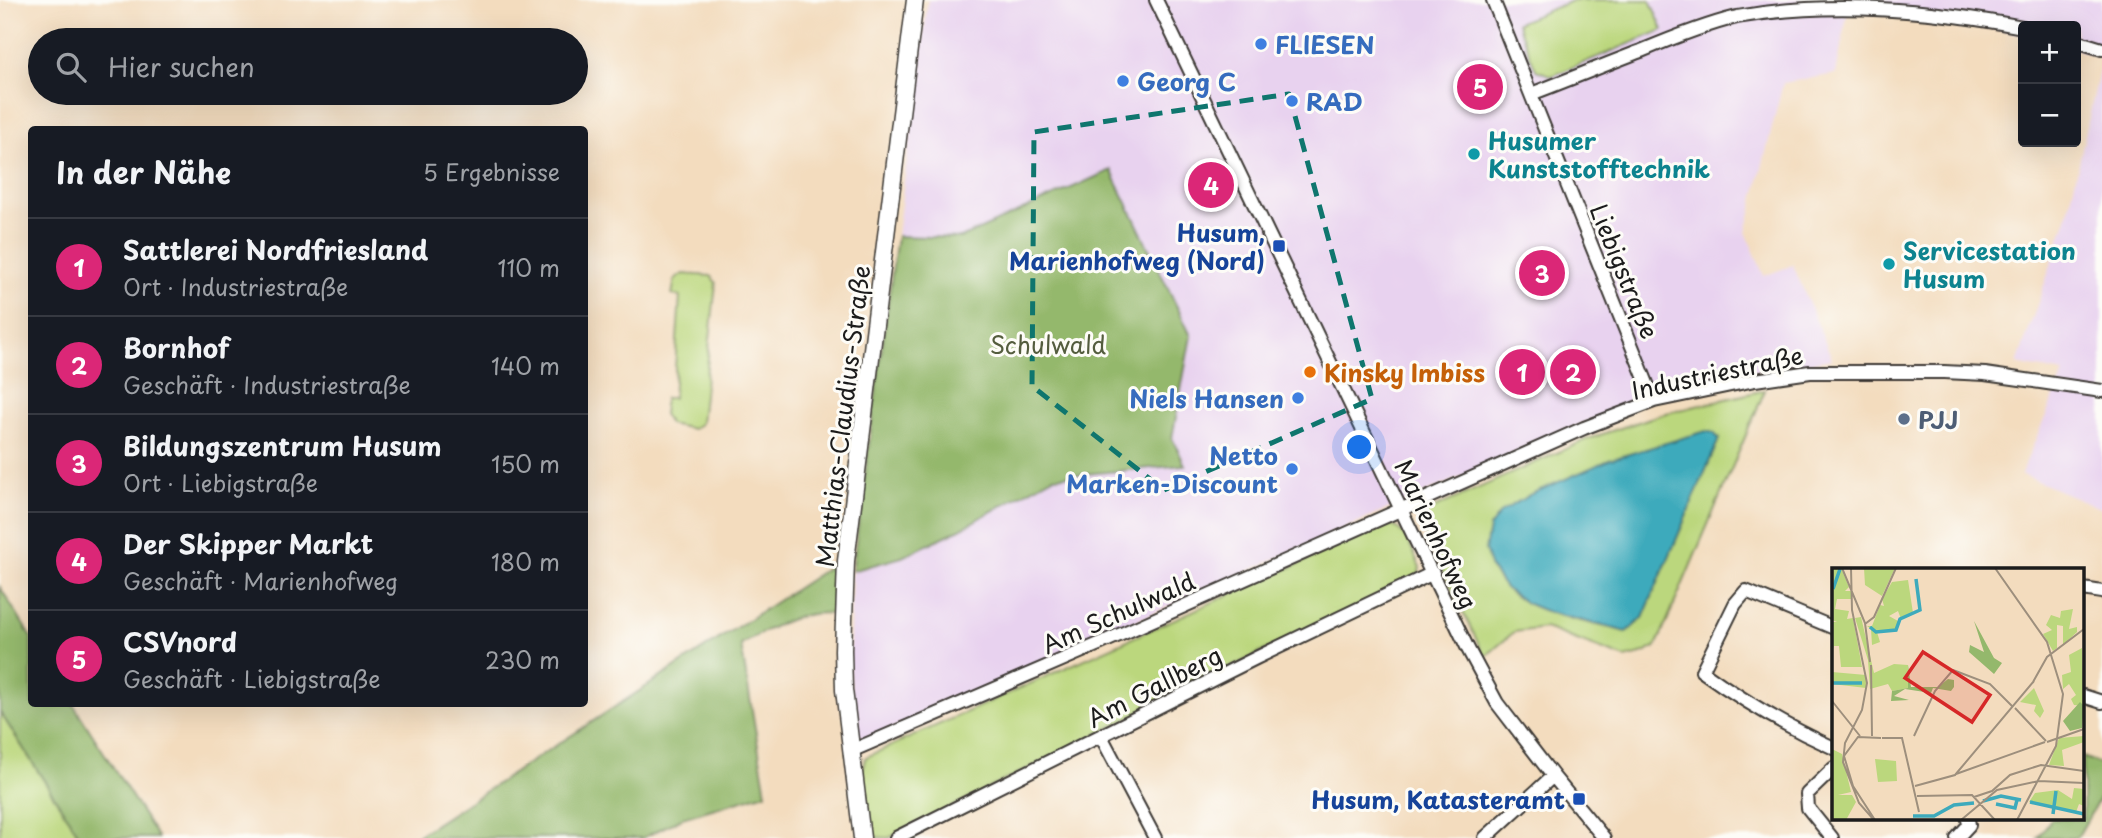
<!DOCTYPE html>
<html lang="de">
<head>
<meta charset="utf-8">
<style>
	:root { --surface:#171b24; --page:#242831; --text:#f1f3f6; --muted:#9ea1a6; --line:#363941; --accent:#db2777 }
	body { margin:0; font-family:"Playpen Sans",sans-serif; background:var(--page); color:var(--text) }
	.controls { position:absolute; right:21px; top:21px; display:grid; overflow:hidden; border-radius:7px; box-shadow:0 7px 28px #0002 }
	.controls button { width:63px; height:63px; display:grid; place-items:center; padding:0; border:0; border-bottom:2px solid var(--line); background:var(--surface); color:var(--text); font:35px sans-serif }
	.you { position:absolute; left:1360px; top:448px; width:24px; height:24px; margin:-18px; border:5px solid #fff; border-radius:50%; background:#1a73e8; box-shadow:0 0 0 10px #1a73e833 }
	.badge { display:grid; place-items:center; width:46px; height:46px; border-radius:50%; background:var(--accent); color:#fff; font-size:23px; font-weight:700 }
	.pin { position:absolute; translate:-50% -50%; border:4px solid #fff; box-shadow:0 2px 7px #0006 }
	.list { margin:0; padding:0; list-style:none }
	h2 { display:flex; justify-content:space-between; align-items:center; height:91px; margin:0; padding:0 28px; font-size:30px }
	h2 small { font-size:23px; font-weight:400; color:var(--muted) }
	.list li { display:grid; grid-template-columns:46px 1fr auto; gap:21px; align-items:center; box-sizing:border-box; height:98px; padding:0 28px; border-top:2px solid var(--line) }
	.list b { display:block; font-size:26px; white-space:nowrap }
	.list p { margin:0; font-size:23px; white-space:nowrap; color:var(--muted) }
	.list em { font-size:23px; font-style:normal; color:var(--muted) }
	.icon { flex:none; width:38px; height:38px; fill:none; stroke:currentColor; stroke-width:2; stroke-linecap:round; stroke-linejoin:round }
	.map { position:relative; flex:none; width:2102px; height:838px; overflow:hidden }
	.search { position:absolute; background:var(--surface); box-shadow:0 7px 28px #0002; left:28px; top:28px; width:560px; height:77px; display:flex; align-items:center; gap:18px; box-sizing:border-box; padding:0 24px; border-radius:38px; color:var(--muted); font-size:26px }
	.panel { position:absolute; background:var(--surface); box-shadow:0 7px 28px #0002; left:28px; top:126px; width:560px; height:581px; border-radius:7px }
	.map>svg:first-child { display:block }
	.built { fill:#e8d2ef }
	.green { fill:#bbd77d; stroke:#6c7a4c; stroke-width:2; fill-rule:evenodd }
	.forest { fill:#94b86c; stroke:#586a44; stroke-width:2 }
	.water { fill:#3daabc; stroke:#2c636c; stroke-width:2 }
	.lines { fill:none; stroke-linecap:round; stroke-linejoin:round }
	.minor-casing { stroke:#3c3934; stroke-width:16 }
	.tertiary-casing { stroke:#3c3934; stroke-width:19 }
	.minor { stroke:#fff; stroke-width:12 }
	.tertiary { stroke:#fff; stroke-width:16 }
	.marked { fill:none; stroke:#0f766e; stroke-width:5; stroke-dasharray:14 9; stroke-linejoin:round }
	.shop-dot { fill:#3f7fe0; stroke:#fdfcf7; stroke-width:2.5 }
	.culture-dot { fill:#0f9aa8; stroke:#fdfcf7; stroke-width:2.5 }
	.transit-dot { fill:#1a4fb4; stroke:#fdfcf7; stroke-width:2.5 }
	.food-dot { fill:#e8710a; stroke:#fdfcf7; stroke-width:2.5 }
	.service-dot { fill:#5c6f8a; stroke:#fdfcf7; stroke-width:2.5 }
	.labels { text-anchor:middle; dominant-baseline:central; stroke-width:6; stroke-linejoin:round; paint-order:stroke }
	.shop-label { font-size:24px; font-weight:bold; fill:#366cbe; stroke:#fdfcf7; text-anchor:start }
	.culture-label { font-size:24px; font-weight:bold; fill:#0d838f; stroke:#fdfcf7; text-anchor:start }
	.transit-label { font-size:24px; font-weight:bold; fill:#164399; stroke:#fdfcf7; text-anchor:end }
	.street-label { font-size:24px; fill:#1c1c1c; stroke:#fdfcf7 }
	.park-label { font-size:24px; fill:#545d3e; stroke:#fdfcf7 }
	.food-label { font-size:24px; font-weight:bold; fill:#c56008; stroke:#fdfcf7; text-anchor:start }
	.service-label { font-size:24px; font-weight:bold; fill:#4e5e75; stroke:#fdfcf7; text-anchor:start }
	.inset-river { fill:none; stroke:#3daabc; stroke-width:3.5 }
	.inset-road { fill:none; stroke:#9d8f7d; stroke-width:2 }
	.view { fill:#d62828; fill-opacity:0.15; stroke:#d62828; stroke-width:3.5 }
	.inset-edge { fill:none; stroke:#1c1c1c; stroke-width:3.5 }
</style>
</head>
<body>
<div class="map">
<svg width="2102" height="838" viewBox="0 0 2102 838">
	<rect width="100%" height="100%" fill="#fdfcf7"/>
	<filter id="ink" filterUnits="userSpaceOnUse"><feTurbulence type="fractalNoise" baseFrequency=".0143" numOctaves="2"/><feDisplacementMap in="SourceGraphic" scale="14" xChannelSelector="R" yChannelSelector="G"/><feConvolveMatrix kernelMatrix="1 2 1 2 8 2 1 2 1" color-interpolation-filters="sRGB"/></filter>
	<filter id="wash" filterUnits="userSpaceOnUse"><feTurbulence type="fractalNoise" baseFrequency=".00686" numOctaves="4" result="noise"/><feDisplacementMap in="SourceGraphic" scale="28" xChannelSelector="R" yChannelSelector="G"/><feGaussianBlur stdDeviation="1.57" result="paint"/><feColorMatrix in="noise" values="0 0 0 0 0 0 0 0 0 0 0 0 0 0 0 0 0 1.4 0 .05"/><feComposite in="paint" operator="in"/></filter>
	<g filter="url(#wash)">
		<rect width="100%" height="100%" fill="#f3dcbe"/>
		<path class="built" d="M928,0H2102V57L2076,49V26H2023V34L1953,21L1848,10L1836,74L1783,83L1746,232L1764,276L1793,265L1832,359L1753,372L1658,396L1582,424L1379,513L870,739L862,738L857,735L855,728L849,663L852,572L902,558L960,530L1053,477L1186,465L1173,438L1192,336L1111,170L961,238L897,236Z
			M2102,58V509L2021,474L2064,373L2017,364L2067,218Z"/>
		<path class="green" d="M1574,0H1650L1663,30L1552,76L1536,70L1517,23Z
			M683,274L711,276L716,283L701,423L693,429L669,424L663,414L665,398H673L680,296L672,295L675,279Z
			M1765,390L1656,647L1641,654L1625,658L1545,628L1514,632L1485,657L1421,527V517L1425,512L1588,439L1662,414ZM1719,439L1643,618L1627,632C1591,622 1529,615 1504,586C1499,581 1495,574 1491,568Z
			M1385,525C1406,524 1412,551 1420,567L1419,573L1412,582L1284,641L889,838L870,837C866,822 859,768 866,757Z
			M0,712L81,838H0Z"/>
		<path class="forest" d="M1111,170L1191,336L1172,438L1185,465L1053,477L960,529L902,557L852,571L897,236L961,238Z
			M837,562L833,614C801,609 768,629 741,645L766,793L682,818L643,838H414Z
			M0,587L31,637L32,704H73L158,838H81L0,712Z
			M2083,757L2102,765V794L2077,838H2038L2051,819H2083Z"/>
		<path class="water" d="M1706,431L1714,433L1719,439L1643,618L1627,632L1548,612L1526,603L1505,588L1491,568L1485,550L1489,528L1501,512L1531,494L1609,460Z"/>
	</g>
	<g filter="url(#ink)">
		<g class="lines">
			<g class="minor-casing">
				<path id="minor" d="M1156,0L1468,649L1497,703L1553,776L1604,838
					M1493,0L1654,401
					M2076,41L2102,49
					M1531,94C1568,80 1604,65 1641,51C1672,38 1704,25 1737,17C1831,0 1929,9 2023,27
					M2083,589L2102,592
					M1834,628L1746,591L1735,604L1702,671C1746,703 1785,726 1834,748
					M2083,696L2102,702
					M1101,736L1155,838
					M851,751L1099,644L1584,428L1654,401L1755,380L1810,372H1944L1985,374L2102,391
					M896,838L1256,658L1433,573
					M1485,838L1553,776
					M1832,838L1808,808L1807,794L1834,768
					M1957,838L1969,825L1968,819"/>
			</g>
			<g class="tertiary-casing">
				<path id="tertiary" d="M862,838L844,690L843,650L846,561L915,0"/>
			</g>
			<use href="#minor" class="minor"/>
			<use href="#tertiary" class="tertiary"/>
		</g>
	</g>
	<path class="marked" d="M1289,94L1372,399L1164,490L1032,386L1034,132Z"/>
	<g class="shop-dot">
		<circle cx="1261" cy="44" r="7"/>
		<circle cx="1123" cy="81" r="7"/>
		<circle cx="1292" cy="101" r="7"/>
		<circle cx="1298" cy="398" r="7"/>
		<circle cx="1292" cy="469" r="7"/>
	</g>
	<g class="culture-dot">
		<circle cx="1474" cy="154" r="7"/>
		<circle cx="1889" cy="264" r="7"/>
	</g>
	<g class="transit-dot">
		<rect x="1272" y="239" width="14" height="14" rx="3.5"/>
		<rect x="1572" y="792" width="14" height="14" rx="3.5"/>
	</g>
	<circle class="food-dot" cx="1310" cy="372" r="7"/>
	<circle class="service-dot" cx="1904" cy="419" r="7"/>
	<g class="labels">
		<g class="shop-label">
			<text x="1275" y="44">FLIESEN</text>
			<text x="1137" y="81">Georg C</text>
			<text x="1306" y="101">RAD</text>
			<text x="1284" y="398" text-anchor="end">Niels Hansen</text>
			<text x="1278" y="455" text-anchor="end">Netto<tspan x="1278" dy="28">Marken-Discount</tspan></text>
		</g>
		<g class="culture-label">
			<text x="1488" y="140">Husumer<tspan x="1488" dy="28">Kunststofftechnik</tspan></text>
			<text x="1903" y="250">Servicestation<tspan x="1903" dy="28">Husum</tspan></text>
		</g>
		<g class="transit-label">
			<text x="1265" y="232">Husum,<tspan x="1265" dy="28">Marienhofweg (Nord)</tspan></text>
			<text x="1565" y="799">Husum, Katasteramt</text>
		</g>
		<g class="street-label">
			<text transform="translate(1625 271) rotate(68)">Liebigstraße</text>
			<text transform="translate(1717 372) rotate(-12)">Industriestraße</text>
			<text transform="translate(842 416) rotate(-83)">Matthias-Claudius-Straße</text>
			<text transform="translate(1437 534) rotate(65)">Marienhofweg</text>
			<text transform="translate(1118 612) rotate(-24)">Am Schulwald</text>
			<text transform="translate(1154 686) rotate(-27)">Am Gallberg</text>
		</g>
		<g class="park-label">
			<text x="1048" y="344">Schulwald</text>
		</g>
		<g class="food-label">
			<text x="1324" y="372">Kinsky Imbiss</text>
		</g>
		<g class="service-label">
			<text x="1918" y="419">PJJ</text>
		</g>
	</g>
	<g transform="translate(1832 568)">
		<rect width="252" height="252" fill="#f3dcbe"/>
		<path d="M0,0H9L17,19L13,23H19V31H5L3,41L17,43L15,51L21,50L30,99H9L7,78H2L0,84V54H5L0,52ZM32,0H63L50,28L33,17ZM76,12L81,45L69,51L66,43L57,48L66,53L63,62L45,64L48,74L40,77L39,61L44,64L35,58H40L48,37L52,38L50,31L60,14ZM241,41L237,61L245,59V64L231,77V58L225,57V80L221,83L211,66L220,62L214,57L219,47L228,50L229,43ZM29,49L42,105L62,96L76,97V120L60,123L56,116L38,121L36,92L23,50ZM250,80L252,138L242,137L239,131L244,127L237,116L231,121L230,107L239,104L237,87ZM0,104L34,107V120L0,116ZM202,120L212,143L208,150L202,143L204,137L188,134ZM252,168V174L230,182L232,198L252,192L232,198L217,197L227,170ZM0,181L10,186L19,224L6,227H20L24,234L14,252H0ZM43,191L64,193L65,213L46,214ZM242,220L252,221V238L247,236L244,244L197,234L203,225L226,222L240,231Z" fill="#bbd77d"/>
		<path d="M142,53L162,90L170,95L162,106L137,84L138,77L152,84ZM76,97L79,119H106L116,111L122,112V119L119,123L101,120L99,125L73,121L62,128L77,132L59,133L60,123L76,120ZM248,134L252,138L250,160L238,163L231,153Z" fill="#94b86c"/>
		<path class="inset-river" d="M1,21L8,1M38,59L44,64L64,62L68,51L88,42L84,11M0,115H30M151,233L169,228L189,232M198,234L252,246M164,236L183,240L185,232M221,246L224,223M81,248H102L122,237L142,235"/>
		<path class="inset-road" d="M10,0L33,55L38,94M19,0L20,42L35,115L30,142L13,175L11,194L27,235L42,252M163,0L215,74L231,126L224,178L185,252M33,56L42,49L64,0M39,97L40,168M201,114L215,89L252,61M0,133L28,168M183,140L214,173M82,168L103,123L121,102L158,116L181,139M50,170H70L87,244M215,174L252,161M124,206L213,174M83,218L123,207L202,113M85,228L140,227L163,252M142,229L160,223L178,207L209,197L252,203M43,252L21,218L12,188L26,169L49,170M129,252L165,222L207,213L252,215"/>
		<path class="view" d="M91,84L158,127L140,154L73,110Z"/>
		<rect width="252" height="252" class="inset-edge"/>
	</g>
</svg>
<div class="controls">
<button>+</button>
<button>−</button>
</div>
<div class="you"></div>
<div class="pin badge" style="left:1522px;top:372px">1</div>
<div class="pin badge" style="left:1573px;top:372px">2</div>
<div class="pin badge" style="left:1542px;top:273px">3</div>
<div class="pin badge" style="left:1211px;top:185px">4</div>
<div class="pin badge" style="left:1480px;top:87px">5</div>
<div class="search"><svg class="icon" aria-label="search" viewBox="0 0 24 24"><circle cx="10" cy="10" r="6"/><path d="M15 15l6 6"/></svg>Hier suchen</div>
<section class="panel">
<h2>In der Nähe<small>5 Ergebnisse</small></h2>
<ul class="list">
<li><span class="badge">1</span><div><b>Sattlerei Nordfriesland</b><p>Ort · Industriestraße</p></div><em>110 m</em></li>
<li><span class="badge">2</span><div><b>Bornhof</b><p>Geschäft · Industriestraße</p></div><em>140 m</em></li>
<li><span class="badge">3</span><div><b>Bildungszentrum Husum</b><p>Ort · Liebigstraße</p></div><em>150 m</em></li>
<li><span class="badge">4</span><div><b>Der Skipper Markt</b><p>Geschäft · Marienhofweg</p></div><em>180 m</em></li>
<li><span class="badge">5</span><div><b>CSVnord</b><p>Geschäft · Liebigstraße</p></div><em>230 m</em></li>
</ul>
</section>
</div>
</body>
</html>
